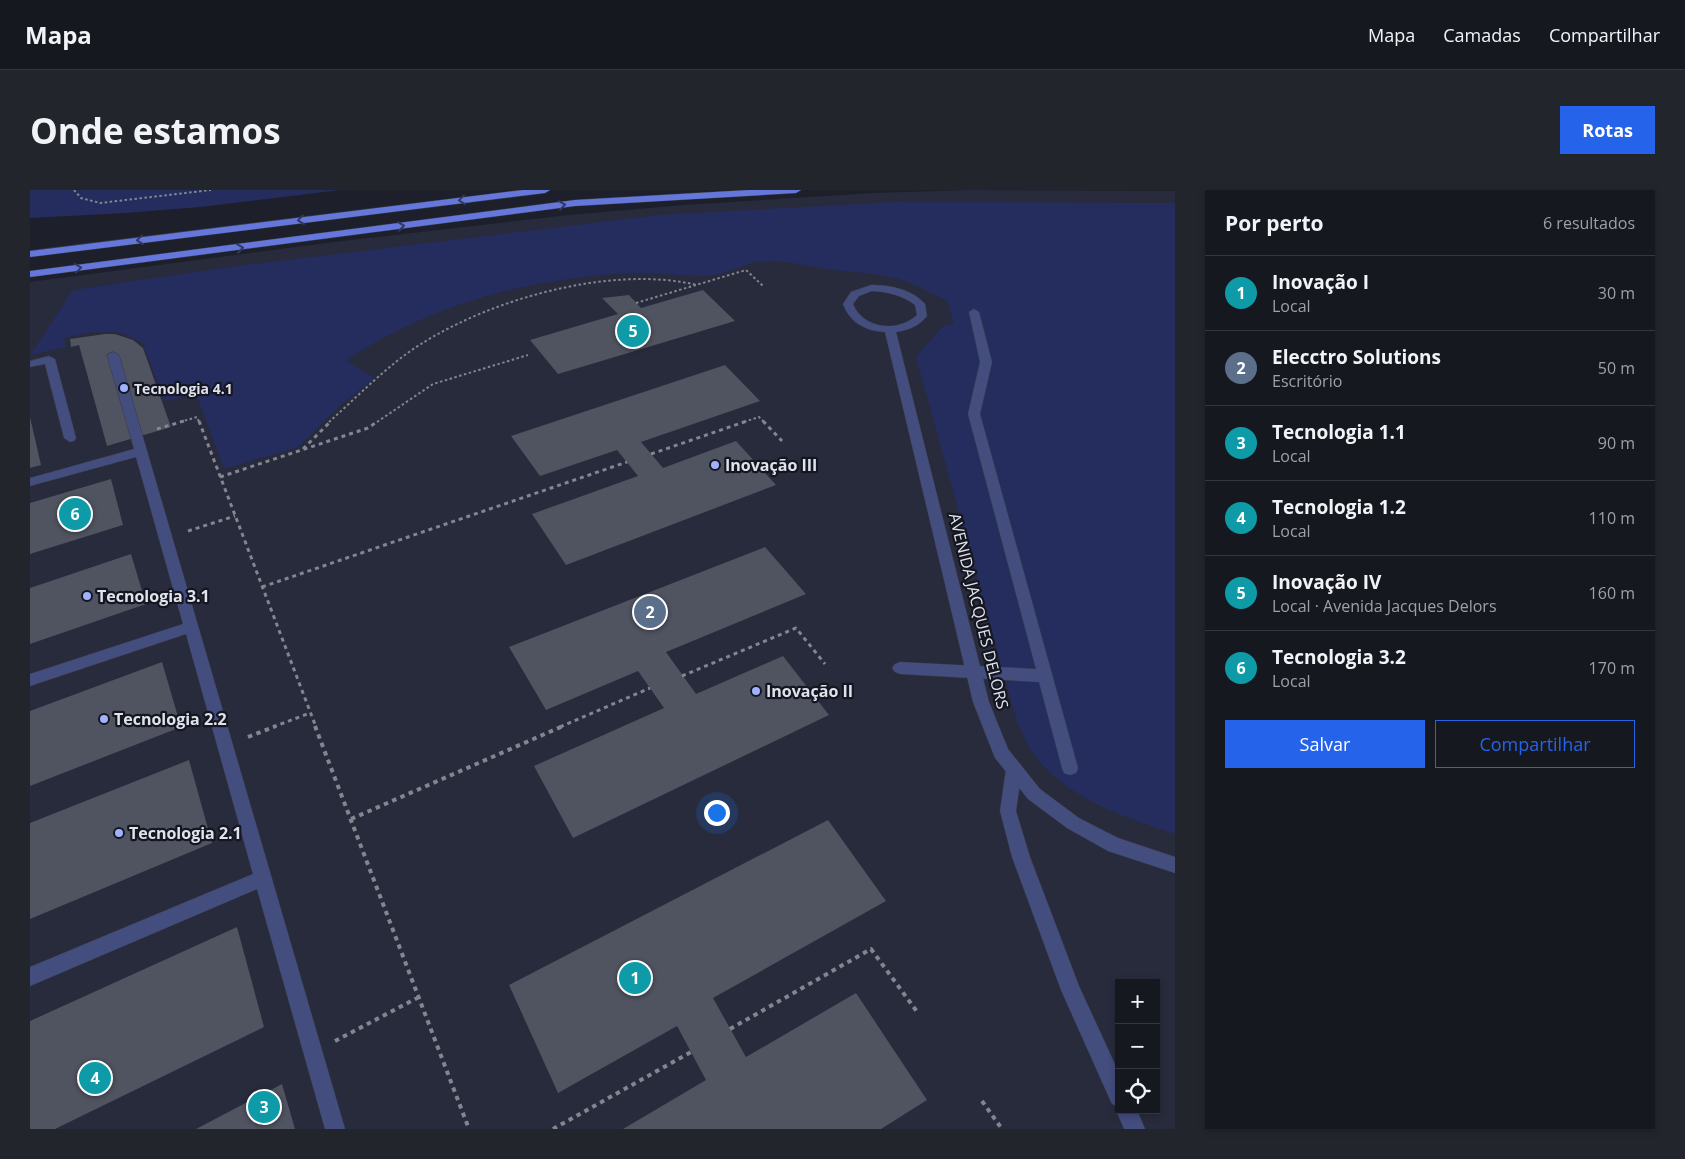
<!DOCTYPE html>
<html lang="pt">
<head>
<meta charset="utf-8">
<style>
	:root { --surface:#161820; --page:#23252d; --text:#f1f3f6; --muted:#9ea0a5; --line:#35373e; --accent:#2563eb }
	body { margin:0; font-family:"Open Sans",sans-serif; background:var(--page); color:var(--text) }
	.controls { position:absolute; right:15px; bottom:15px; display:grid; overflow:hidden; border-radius:0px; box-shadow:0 2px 8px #0003 }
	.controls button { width:45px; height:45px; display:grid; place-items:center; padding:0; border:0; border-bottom:1px solid var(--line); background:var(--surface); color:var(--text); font:25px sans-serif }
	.you { position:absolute; left:686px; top:622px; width:18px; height:18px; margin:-12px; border:4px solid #fff; border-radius:50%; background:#1a73e8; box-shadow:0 0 0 8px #1a73e833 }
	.badge { display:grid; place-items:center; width:32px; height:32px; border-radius:50%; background:var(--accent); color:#fff; font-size:16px; font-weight:700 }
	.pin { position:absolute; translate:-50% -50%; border:2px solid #fff; box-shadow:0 1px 5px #0006 }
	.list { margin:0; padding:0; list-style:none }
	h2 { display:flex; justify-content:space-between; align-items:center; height:65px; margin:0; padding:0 20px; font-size:21px }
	h2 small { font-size:16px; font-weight:400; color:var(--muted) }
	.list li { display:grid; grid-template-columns:32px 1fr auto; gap:15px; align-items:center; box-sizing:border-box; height:75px; padding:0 20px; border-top:1px solid var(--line) }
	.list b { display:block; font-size:19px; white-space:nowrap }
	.list p { margin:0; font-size:16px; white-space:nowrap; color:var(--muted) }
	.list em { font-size:16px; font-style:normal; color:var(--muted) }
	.actions { display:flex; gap:10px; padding:15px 20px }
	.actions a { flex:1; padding:11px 0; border:1px solid var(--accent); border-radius:0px; text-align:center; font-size:18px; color:var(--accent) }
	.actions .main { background:var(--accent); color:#fff }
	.icon { flex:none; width:28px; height:28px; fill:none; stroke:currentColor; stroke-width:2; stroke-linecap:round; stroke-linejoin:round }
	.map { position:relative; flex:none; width:1145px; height:939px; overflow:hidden; border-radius:0px }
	header { display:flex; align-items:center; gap:30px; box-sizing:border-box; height:70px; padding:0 25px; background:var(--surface); border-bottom:1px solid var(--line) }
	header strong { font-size:24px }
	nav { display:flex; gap:28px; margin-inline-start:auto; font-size:18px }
	.intro { display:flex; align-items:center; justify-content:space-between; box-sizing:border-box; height:120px; padding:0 30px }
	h1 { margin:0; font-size:35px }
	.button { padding:12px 22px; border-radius:0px; background:var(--accent); color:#fff; font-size:18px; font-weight:700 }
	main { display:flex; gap:30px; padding:0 30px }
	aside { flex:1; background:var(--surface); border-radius:0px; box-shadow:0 2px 8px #0003 }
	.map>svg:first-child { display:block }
	.built { fill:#272b3b; fill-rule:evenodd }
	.green { fill:#252d5e }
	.building { fill:#505360 }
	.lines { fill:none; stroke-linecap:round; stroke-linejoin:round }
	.service-casing { stroke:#383b46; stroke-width:1 }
	.minor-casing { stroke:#383b46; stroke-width:1 }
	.primary-casing { stroke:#383b46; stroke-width:1 }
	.path-far2 { stroke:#83868f; stroke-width:2; stroke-dasharray:2.5 2.5; stroke-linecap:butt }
	.path-far1 { stroke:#83868f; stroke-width:3; stroke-dasharray:4 4; stroke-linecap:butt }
	.path { stroke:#83868f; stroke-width:4; stroke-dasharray:4.5 4.5; stroke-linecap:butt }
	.service { fill:#434d7e; fill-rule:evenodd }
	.minor { fill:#434d7e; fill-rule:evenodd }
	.primary { fill:#6677dc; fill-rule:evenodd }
	.oneway { stroke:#313862 }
	.poi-dot { fill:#a1b2fd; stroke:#141621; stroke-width:2 }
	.labels { text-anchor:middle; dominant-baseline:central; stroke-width:4.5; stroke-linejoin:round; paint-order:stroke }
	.far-poi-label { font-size:14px; font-weight:bold; fill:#e1e3eb; stroke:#141621; text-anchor:start }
	.poi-label { font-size:16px; font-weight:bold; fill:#e1e3eb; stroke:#141621; text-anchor:start }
	.street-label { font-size:16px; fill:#e1e3eb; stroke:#141621 }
</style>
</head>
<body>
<header>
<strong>Mapa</strong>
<nav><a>Mapa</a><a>Camadas</a><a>Compartilhar</a></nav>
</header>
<div class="intro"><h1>Onde estamos</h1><a class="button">Rotas</a></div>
<main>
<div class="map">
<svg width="1145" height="939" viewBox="0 0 1145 939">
	<rect width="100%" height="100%" fill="#1d202b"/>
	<path class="built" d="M939,0L1145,1V939H0V92L304,52L539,25L654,15L843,3ZM1089,793H1126V920H1089Z"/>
	<path class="green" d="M0,0H310L170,17L95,23L0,28Z
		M865,12L1145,13V644C1094,627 1040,610 1005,566C998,556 993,543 987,532L886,167L913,136L924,133L917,110C905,106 895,99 883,94C857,83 825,83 798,79C778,76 758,71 738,71C720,70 701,83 683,85C660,88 635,82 612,83C510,85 400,113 316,171L345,188L309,216L268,257L194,279L166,204L135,211L112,152L89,142H63L34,148L36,157L0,165L43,100L200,77L629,25Z"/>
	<path class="building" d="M673,100L705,131L528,184L500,150L588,124L572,108L599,105L611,118Z
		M75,144H85L103,150L113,158L141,237L77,256L49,155L41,157L40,149Z
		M695,175L730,211L611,252L633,278L706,251L746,295L536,375L502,324L608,286L587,260L510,286L481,246Z
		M0,227L11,275L0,278Z
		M81,289L93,335L0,364V313Z
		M735,357L776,404L636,462L666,504L753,466L799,525L543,648L504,576L634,518L608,481L516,520L479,457Z
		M101,364L116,414L0,454V398Z
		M132,472L151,537L0,596V521Z
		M159,570L182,653L0,729V633Z
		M798,630L856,711L683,808L716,867L826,803L897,910L851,939H593L676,890L647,836L528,903L479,795Z
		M207,737L234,837L25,939H0V831Z
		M252,894L265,939H166Z"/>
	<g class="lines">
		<g class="service-casing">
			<path id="service" d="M944,119L949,122L962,172L950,224L1048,578L1046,583L1040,585L1034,583L1032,578L1009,492L870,484L865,482L862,478L865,474L870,472L1006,479L938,224L950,172L939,122Z
				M83,162L89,165L315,939H295L227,699L0,796V777L223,684L156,444L0,496V484L153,434L106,267L0,296V288L104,259L77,165Z
				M19,166L25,169L46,248L44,251L40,252L34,248L15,174L0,177V171Z
				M984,572L990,574L992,579L986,621L1000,667L1049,796L1089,883V920H1107L1115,939H1094L1086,920L1087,916L1082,914L1031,800L982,667L970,621L976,579L978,574Z"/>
		</g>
		<g class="minor-casing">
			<path id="minor" d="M841,95C860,95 882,99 895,114L897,126C889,136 879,140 866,142L959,512L978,559L1010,599L1049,628L1088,648L1145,667V683L1078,661L1037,638L998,609L965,568L943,512L855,142C836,141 820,133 813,114L821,102ZM842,101C858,102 872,105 885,115L887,125C868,143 833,139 823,114L829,106Z"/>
		</g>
		<g class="primary-casing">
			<path id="primary" d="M493,0H520L515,3L0,67V61Z
				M719,0H771L766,3L545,16L0,87V81L545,10Z"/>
		</g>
		<path class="path-far2" d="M44,0L51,8L70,13L181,0
			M606,113L716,80L733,96
			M150,232L167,227L169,232
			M299,232C327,207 360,173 391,154C464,108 582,75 667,95
			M347,232L403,194L498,165
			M714,232L729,227L734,232"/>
		<path class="path-far1" d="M169,231L286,537
			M733,231L752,251
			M127,239L154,231
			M273,259L301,231
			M621,264L717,231
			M190,287L338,238L348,231
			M158,341L205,326
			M232,397L597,272
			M652,486L766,438L795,474
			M243,537L280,523
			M530,537L620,498"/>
		<path class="path" d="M285,536L439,939
			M218,547L246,536
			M321,629L533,536
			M700,839L841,759L888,823
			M305,851L389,807
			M952,911L972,939
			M523,939L661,862"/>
		<use href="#service" class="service"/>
		<use href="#minor" class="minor"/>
		<use href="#primary" class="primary"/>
	</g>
	<defs><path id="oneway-chevron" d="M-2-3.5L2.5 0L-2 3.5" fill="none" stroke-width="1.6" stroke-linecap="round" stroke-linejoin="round" transform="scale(1.25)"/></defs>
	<g class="oneway">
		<use href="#oneway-chevron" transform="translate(432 10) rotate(173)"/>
		<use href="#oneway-chevron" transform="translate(532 15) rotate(-8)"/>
		<use href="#oneway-chevron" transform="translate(271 30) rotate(173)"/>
		<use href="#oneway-chevron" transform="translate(371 36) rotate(-8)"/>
		<use href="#oneway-chevron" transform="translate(110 50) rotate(173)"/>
		<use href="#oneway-chevron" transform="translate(210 58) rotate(-8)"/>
		<use href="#oneway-chevron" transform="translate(48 78) rotate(-7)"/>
	</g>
	<g class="poi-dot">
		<circle cx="94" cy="198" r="5"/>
		<circle cx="685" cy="275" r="5"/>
		<circle cx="57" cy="406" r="5"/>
		<circle cx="726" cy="501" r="5"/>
		<circle cx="74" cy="529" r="5"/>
		<circle cx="89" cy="643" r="5"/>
	</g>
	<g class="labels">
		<g class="far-poi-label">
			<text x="104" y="198">Tecnologia 4.1</text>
		</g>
		<g class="poi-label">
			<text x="695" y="275">Inovação III</text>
			<text x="67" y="406">Tecnologia 3.1</text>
			<text x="736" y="501">Inovação II</text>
			<text x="84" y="529">Tecnologia 2.2</text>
			<text x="99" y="643">Tecnologia 2.1</text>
		</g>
		<g class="street-label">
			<text transform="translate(949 421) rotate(76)">AVENIDA JACQUES DELORS</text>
		</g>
	</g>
</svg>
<div class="controls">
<button>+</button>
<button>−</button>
<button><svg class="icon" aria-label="locate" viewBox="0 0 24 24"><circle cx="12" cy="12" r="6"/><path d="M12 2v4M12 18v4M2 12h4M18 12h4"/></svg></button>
</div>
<div class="you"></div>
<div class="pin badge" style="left:605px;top:788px;background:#0f9aa8">1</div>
<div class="pin badge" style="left:620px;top:422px;background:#5c6f8a">2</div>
<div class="pin badge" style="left:234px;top:917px;background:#0f9aa8">3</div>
<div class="pin badge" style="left:65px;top:888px;background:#0f9aa8">4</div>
<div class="pin badge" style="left:603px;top:141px;background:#0f9aa8">5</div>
<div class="pin badge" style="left:45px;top:324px;background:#0f9aa8">6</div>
</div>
<aside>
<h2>Por perto<small>6 resultados</small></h2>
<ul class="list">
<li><span class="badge" style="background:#0f9aa8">1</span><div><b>Inovação I</b><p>Local</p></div><em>30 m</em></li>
<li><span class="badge" style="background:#5c6f8a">2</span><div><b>Elecctro Solutions</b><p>Escritório</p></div><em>50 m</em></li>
<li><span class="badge" style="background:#0f9aa8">3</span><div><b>Tecnologia 1.1</b><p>Local</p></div><em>90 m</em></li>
<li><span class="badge" style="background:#0f9aa8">4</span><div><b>Tecnologia 1.2</b><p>Local</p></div><em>110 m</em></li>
<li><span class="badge" style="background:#0f9aa8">5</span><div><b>Inovação IV</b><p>Local · Avenida Jacques Delors</p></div><em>160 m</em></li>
<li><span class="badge" style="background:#0f9aa8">6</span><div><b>Tecnologia 3.2</b><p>Local</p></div><em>170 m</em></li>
</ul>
<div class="actions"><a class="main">Salvar</a><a>Compartilhar</a></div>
</aside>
</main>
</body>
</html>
